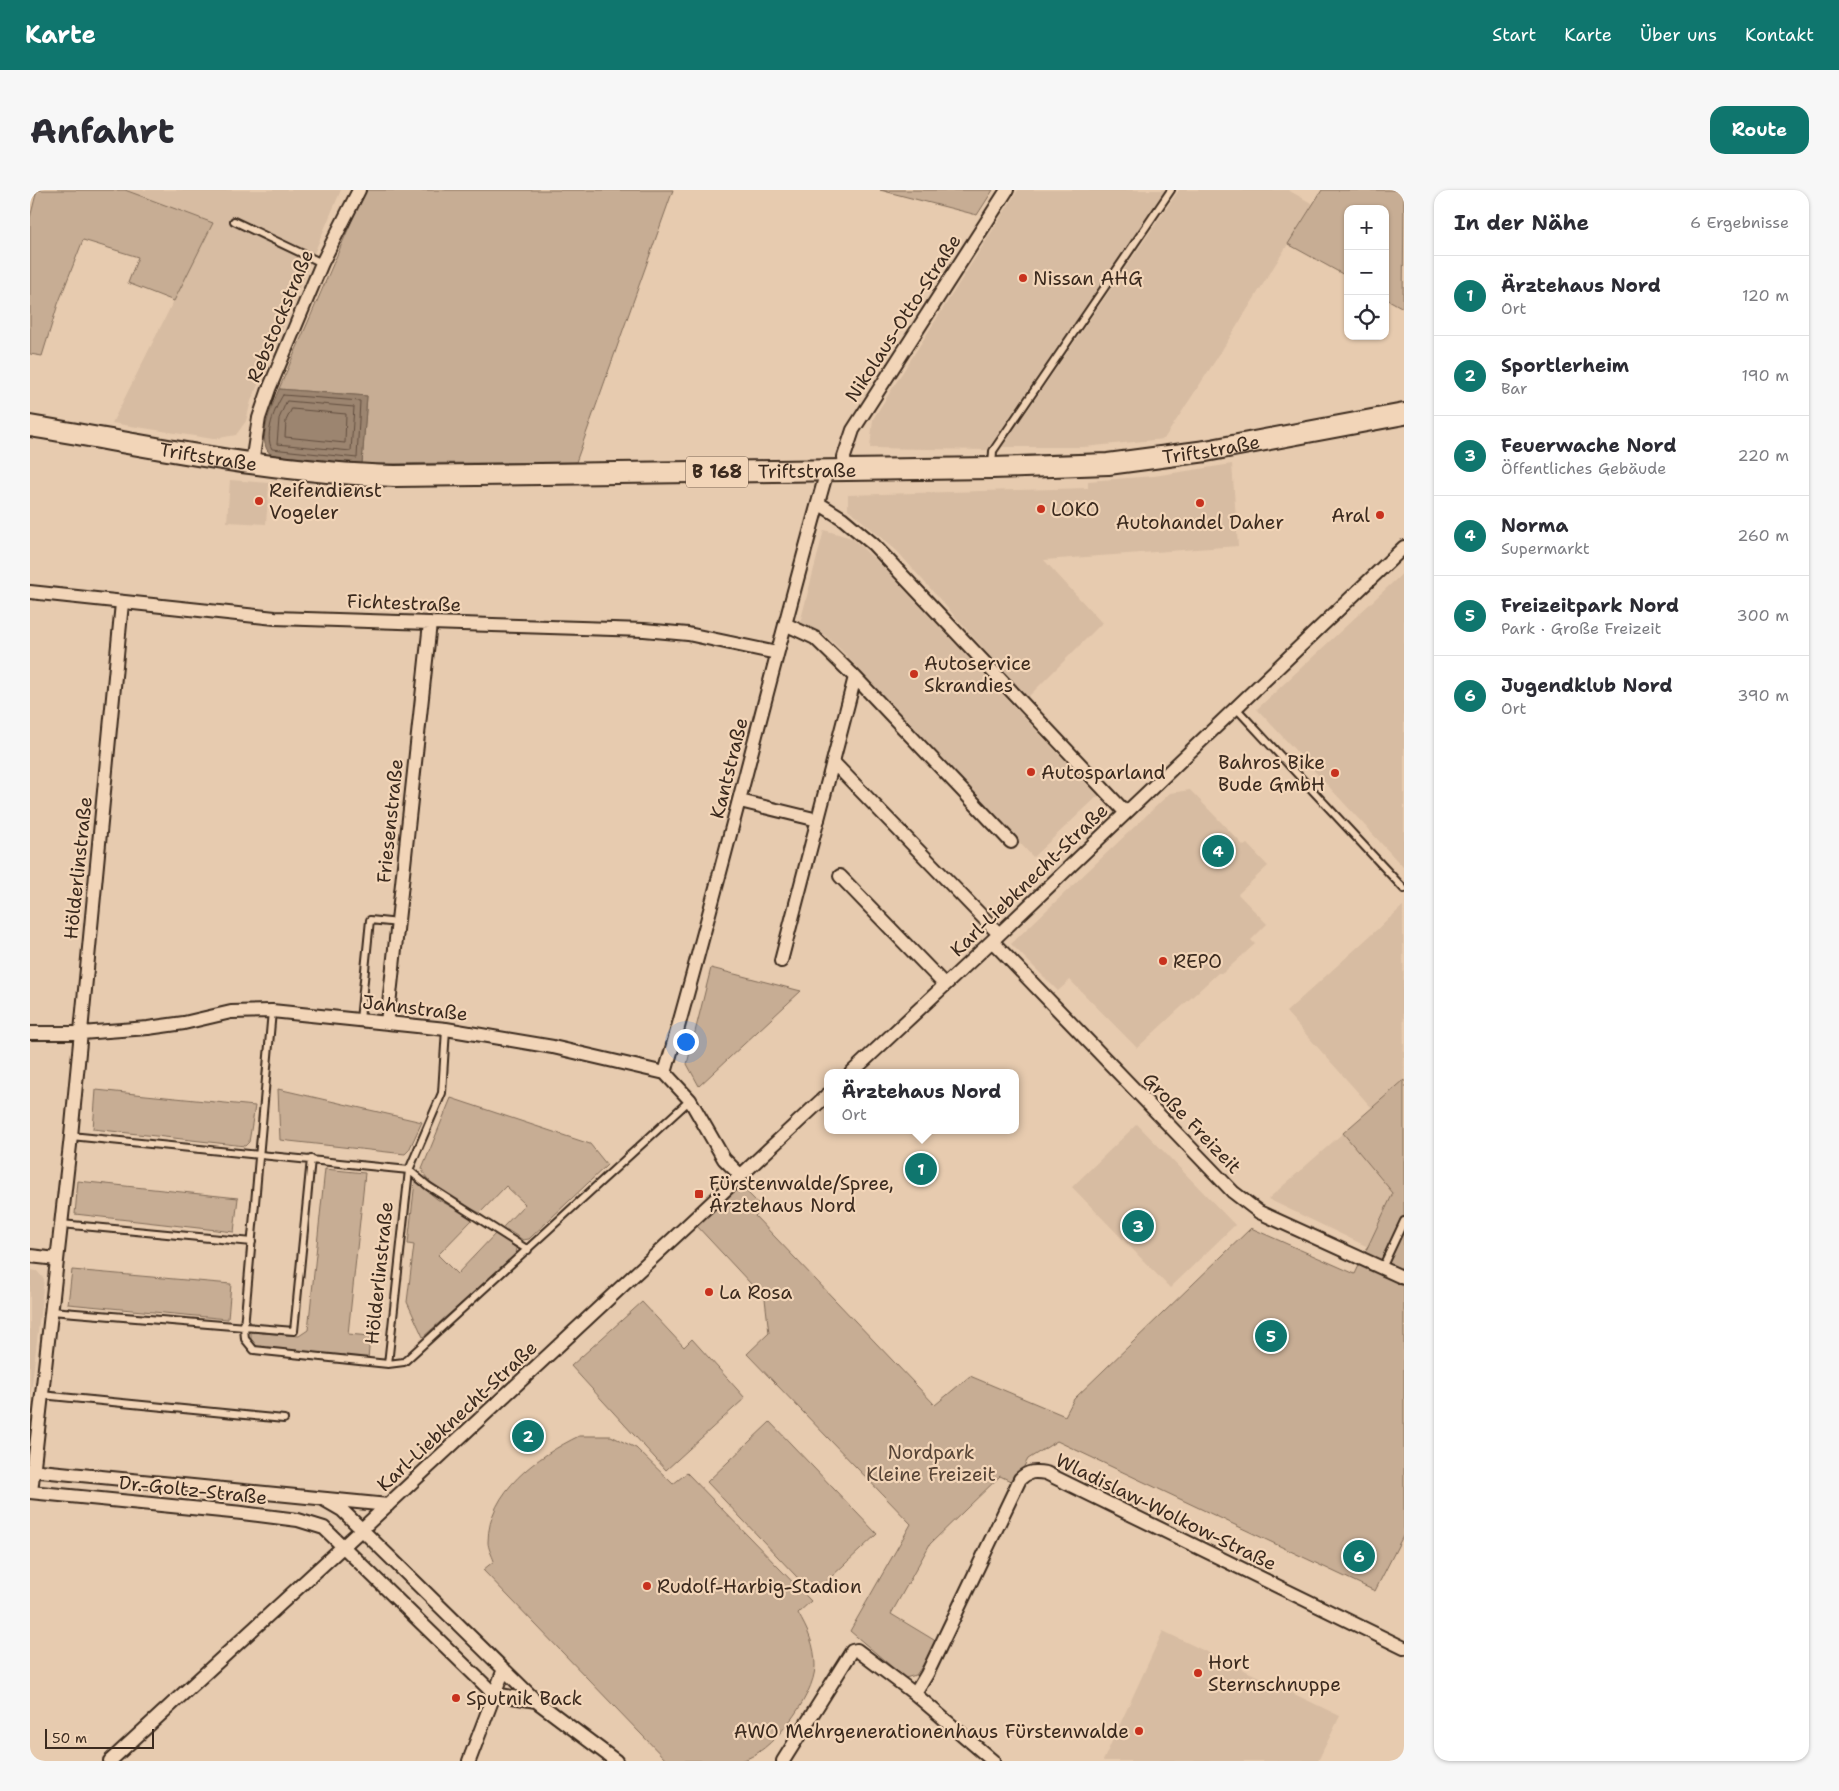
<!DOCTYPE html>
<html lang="de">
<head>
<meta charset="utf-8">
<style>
	:root { --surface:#fff; --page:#f7f7f7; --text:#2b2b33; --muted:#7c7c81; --line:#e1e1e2; --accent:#0f766e }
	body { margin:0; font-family:"Shantell Sans",sans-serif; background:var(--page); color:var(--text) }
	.controls { position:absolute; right:15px; top:15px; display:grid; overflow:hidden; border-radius:10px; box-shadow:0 1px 4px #0004 }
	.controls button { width:45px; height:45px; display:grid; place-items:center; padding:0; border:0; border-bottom:1px solid var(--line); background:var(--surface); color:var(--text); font:25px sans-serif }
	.scale { position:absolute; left:15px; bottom:12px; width:109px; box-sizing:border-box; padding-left:5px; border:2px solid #3b2a1e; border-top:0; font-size:14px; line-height:18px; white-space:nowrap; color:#3b2a1e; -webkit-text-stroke:4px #f2d5b8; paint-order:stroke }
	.you { position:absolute; left:655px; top:851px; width:18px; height:18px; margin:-12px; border:4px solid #fff; border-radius:50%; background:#1a73e8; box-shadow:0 0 0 8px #1a73e833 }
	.badge { display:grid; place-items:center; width:32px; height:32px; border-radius:50%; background:var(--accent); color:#fff; font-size:16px; font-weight:700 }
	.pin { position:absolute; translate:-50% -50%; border:2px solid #fff; box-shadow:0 1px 5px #0006 }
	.popup { position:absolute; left:794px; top:879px; width:195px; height:65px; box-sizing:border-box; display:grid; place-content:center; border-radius:10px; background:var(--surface); filter:drop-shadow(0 1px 4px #0005); font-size:16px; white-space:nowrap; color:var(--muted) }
	.popup b { font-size:19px; color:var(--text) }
	.popup::after { content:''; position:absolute; left:50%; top:100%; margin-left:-10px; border:10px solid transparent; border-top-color:var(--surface) }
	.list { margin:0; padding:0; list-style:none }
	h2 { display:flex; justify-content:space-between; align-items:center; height:65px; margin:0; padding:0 20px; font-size:21px }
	h2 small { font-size:16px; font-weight:400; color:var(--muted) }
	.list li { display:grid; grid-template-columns:32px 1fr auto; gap:15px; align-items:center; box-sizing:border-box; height:80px; padding:0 20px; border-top:1px solid var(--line) }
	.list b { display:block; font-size:19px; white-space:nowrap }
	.list p { margin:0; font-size:16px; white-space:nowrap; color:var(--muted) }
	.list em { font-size:16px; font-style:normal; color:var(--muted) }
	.icon { flex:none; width:28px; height:28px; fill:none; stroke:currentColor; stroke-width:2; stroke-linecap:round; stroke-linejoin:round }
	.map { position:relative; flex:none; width:1374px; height:1571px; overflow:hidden; border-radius:15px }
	header { display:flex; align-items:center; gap:30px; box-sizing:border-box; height:70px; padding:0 25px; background:var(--accent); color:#fff }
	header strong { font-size:24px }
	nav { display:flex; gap:28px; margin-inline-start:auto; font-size:18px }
	.intro { display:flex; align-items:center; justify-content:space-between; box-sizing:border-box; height:120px; padding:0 30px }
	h1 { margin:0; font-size:35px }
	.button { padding:12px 22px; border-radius:15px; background:var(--accent); color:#fff; font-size:18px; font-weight:700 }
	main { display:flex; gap:30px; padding:0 30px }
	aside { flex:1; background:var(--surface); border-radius:15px; box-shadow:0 1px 4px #0004 }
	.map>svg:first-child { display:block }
	.built { fill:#d7bca2 }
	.green { fill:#c7ad94; stroke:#816c59 }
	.water { fill:#9c8570; stroke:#75614f }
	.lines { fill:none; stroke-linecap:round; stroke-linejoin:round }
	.shore { stroke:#624e3f; stroke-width:1 }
	.lane-casing { stroke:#3b2a1e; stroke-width:10 }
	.street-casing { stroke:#3b2a1e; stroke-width:16 }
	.primary-casing { stroke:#3b2a1e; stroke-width:24 }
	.lane { stroke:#f2d5b8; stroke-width:6 }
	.street { stroke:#f2d5b8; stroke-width:12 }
	.primary { stroke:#f2d5b8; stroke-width:20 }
	.poi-dot { fill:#c8321e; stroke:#f2d5b8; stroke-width:2 }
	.labels { text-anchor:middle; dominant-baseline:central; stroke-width:4.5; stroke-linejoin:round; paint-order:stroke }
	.shield { fill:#f2d5b8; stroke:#725d4c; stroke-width:1 }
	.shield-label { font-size:18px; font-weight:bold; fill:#3b2a1e }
	.poi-label { font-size:19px; fill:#3b2a1e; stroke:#f2d5b8; text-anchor:start }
	.street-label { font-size:19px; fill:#3b2a1e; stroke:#f2d5b8 }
	.park-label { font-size:19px; fill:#574436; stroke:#f2d5b8 }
</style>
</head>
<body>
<header>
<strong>Karte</strong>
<nav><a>Start</a><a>Karte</a><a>Über uns</a><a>Kontakt</a></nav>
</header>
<div class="intro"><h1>Anfahrt</h1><a class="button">Route</a></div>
<main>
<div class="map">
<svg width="1374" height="1571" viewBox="0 0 1374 1571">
	<rect width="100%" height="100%" fill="#e7cbaf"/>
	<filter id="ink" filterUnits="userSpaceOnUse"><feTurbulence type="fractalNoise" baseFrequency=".02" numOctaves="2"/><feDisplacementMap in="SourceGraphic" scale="10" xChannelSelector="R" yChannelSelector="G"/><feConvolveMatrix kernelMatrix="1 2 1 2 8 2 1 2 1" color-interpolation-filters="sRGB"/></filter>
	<g filter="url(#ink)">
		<path class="built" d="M95,0H311L221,211L216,231L206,245L183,249L82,233L183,33Z
			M988,0H1135L957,260L840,258L843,229Z
			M1149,0H1258L1283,14L1187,168L1134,249L1054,257H972Z
			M1202,274L1208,356L1014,370L1072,433L997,508L867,361L818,319V305L1058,298V291L1124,286Z
			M200,290L239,293L236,334L197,332Z
			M794,340L822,348L851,375L1068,606L1003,667L811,460L795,445L770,433Z
			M1374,382V678L1227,519Z
			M1160,600L1214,656L1217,654L1238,676L1208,704L1237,734L1221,750L1225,754L1193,783H1188L1107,858L1040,790L1028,801L981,754L1140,603Z
			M1373,716L1374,890L1342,918L1256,822Z
			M1107,934L1205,1035L1140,1098L1042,997Z
			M1313,943L1363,1003L1338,1057L1238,1009Z
			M0,1080L7,1081L14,1089L0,1211Z
			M1133,1441L1310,1526L1288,1571H1073Z"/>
		<path class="green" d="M7,0H95L183,33L144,111L98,93L108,67L53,50L28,114L12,166L0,164V28Z
			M337,0H643L546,272L332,274L337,206L249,199L330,12Z
			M850,0H963L947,25Z
			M1292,0H1374L1373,118L1355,108V19H1318V87L1258,54Z
			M681,778L771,801L669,896L657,874Z
			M1374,890V1344L1345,1401L1027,1251L998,1269L985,1293L970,1286L900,1354L861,1424L909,1453L886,1485L875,1488L820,1441L881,1334L717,1164L739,1143L735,1109L666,1035L711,996L733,1018L725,1026L905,1215L940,1186L1035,1226L1044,1209L1221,1038L1325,1084L1363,1003L1313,943Z
			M248,899L392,932L379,960L375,964L250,950Z
			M66,900L225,916L219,952L215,956L63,939Z
			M421,908L560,954L577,975L499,1049L493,1050L473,1037L495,1014L476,996L450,1023C433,1014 397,997 392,979Z
			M295,979L335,983L318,1144L340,1146L338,1170L229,1158L221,1150V1142L269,1146L278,1140Z
			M48,991L208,1008L204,1042L45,1024Z
			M385,991L407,1009L439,1026L442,1030L408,1065L427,1084L466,1043L486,1058L487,1064L393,1147L377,1112L384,1055L378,1054Z
			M42,1080L201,1094L198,1129L38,1114Z
			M612,1112L654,1157L662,1149L715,1208L636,1280L541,1176Z
			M740,1232L847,1344L783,1404L677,1292Z
			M549,1246H581L606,1258L643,1294L657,1283L781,1411L768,1423C778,1441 785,1455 785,1476C785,1506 740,1565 710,1571C690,1571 658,1571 637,1571L453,1380L464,1371C462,1365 458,1358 458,1352C458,1301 508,1266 549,1246Z"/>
		<path class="water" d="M249,199L337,206L332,274L242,265C224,254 243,214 249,199Z"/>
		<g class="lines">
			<path class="shore" d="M253,205L330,211L327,268L242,259C234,245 245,217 253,205Z
				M257,211L324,217L321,261L247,254L249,229Z
				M262,219L316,224L315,253L255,247L256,231Z"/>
			<g class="lane-casing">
				<path id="lane" d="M204,31L292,73
					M962,276L963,261L1141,0
					M1206,518L1374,699
					M330,830L340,730L369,733
					M416,839L412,903L379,980L398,996L498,1060
					M41,946L379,980L358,1174L224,1160L215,1149L214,1137L242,821
					M31,1034L222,1052
					M1352,1078L1374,1031
					M21,1121L264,1141L281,969
					M358,1174L374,1172L660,910
					M11,1205L254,1229"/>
			</g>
			<g class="street-casing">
				<path id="street" d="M222,273L229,228L239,199L292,73L329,0
					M815,280L814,267L823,240L977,0
					M788,313L812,328L843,354L1096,623
					M0,402L245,428L614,440L658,444L747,463
					M755,434L785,448L825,487L981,652
					M803,572L969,744
					M710,611L788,630
					M810,686L915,795
					M962,751L1203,1002L1229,1022L1374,1088
					M751,771L825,487
					M357,833L400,433
					M0,843H51L118,838L154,833L201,822L242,821L416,839L523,857L635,883L660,910L694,969L711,986
					M635,883C693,683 740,481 797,281
					M821,883L962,751L1374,357
					M0,1066L27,1069
					M0,1280L358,1315
					M0,1302L212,1323L268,1330L294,1338L464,1504L506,1511
					M1,1302L41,946L92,413
					M293,1309L312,1320L506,1511L586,1571
					M885,1504L897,1484L990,1289C998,1281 1005,1281 1016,1283L1374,1458
					M80,1571L332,1339L797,905
					M439,1571L474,1479
					M753,1571L822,1461L827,1460L885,1504L963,1571"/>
			</g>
			<g class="primary-casing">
				<g id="primary">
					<path id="s1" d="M0,236C121,256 242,283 365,286L962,278L1078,274L1176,261L1374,224"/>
				</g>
			</g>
			<use href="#lane" class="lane"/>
			<use href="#street" class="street"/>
			<use href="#primary" class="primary"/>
		</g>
	</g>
	<g class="poi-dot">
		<circle cx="993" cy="88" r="5"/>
		<circle cx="229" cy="311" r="5"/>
		<circle cx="1170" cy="313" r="5"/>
		<circle cx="1011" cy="319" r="5"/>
		<circle cx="1350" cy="325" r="5"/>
		<circle cx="884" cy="484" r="5"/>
		<circle cx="1001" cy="582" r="5"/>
		<circle cx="1305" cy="583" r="5"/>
		<circle cx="1133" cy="771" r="5"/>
		<rect x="664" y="999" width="10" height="10" rx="2.5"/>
		<circle cx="679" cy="1102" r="5"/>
		<circle cx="617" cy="1396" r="5"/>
		<circle cx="1168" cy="1483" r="5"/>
		<circle cx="426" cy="1508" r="5"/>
		<circle cx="1109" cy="1541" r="5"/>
	</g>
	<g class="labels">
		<rect class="shield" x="656" y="266.5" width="62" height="31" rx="4"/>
		<g class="shield-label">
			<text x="687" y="282">B 168</text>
		</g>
		<g class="poi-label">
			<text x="1003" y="88">Nissan AHG</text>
			<text x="239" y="300">Reifendienst<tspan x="239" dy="22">Vogeler</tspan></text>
			<text x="1021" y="319">LOKO</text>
			<text x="1340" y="325" text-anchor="end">Aral</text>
			<text x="1170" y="332" text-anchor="middle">Autohandel Daher</text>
			<text x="894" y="473">Autoservice<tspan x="894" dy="22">Skrandies</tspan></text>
			<text x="1295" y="572" text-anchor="end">Bahros Bike<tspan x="1295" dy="22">Bude GmbH</tspan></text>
			<text x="1011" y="582">Autosparland</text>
			<text x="1143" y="771">REPO</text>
			<text x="679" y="993">Fürstenwalde/Spree,<tspan x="679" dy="22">Ärztehaus Nord</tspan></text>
			<text x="689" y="1102">La Rosa</text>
			<text x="627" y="1396">Rudolf-Harbig-Stadion</text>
			<text x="1178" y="1472">Hort<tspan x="1178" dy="22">Sternschnuppe</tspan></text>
			<text x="436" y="1508">Sputnik Back</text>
			<text x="1099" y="1541" text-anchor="end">AWO Mehrgenerationenhaus Fürstenwalde</text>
		</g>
		<g class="street-label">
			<text transform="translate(250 126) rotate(-67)">Rebstockstraße</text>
			<text transform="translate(873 128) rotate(-57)">Nikolaus-Otto-Straße</text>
			<text stroke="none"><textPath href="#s1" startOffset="1186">Triftstraße</textPath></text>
			<text stroke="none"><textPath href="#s1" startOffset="181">Triftstraße</textPath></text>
			<text stroke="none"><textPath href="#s1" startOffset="781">Triftstraße</textPath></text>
			<text transform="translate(374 413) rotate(2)">Fichtestraße</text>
			<text transform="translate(699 578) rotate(-76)">Kantstraße</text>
			<text transform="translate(360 631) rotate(-84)">Friesenstraße</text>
			<text transform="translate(48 678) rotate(-84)">Hölderlinstraße</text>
			<text transform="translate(999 690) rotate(-44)">Karl-Liebknecht-Straße</text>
			<text transform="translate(385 818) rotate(7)">Jahnstraße</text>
			<text transform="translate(1162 933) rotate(46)">Große Freizeit</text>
			<text transform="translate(349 1083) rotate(-84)">Hölderlinstraße</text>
			<text transform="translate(427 1226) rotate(-43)">Karl-Liebknecht-Straße</text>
			<text transform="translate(163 1300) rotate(6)">Dr.-Goltz-Straße</text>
			<text transform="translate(1136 1322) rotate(26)">Wladislaw-Wolkow-Straße</text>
		</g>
		<g class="park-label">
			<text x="901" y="1262">Nordpark<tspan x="901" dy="22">Kleine Freizeit</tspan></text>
		</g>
	</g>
</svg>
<div class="controls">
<button>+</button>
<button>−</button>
<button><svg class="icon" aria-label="locate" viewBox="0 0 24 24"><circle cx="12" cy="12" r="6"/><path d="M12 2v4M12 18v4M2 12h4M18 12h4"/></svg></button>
</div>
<div class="scale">50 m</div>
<div class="you"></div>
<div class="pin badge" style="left:891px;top:979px">1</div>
<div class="popup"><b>Ärztehaus Nord</b>Ort</div>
<div class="pin badge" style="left:498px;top:1246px">2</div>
<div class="pin badge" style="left:1108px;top:1036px">3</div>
<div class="pin badge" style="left:1188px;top:661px">4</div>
<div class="pin badge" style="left:1241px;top:1146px">5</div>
<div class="pin badge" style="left:1329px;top:1366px">6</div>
</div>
<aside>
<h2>In der Nähe<small>6 Ergebnisse</small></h2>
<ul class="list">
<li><span class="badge">1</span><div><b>Ärztehaus Nord</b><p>Ort</p></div><em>120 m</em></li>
<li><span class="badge">2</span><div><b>Sportlerheim</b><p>Bar</p></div><em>190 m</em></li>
<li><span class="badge">3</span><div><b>Feuerwache Nord</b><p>Öffentliches Gebäude</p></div><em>220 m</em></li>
<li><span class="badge">4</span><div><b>Norma</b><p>Supermarkt</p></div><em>260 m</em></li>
<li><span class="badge">5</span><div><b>Freizeitpark Nord</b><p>Park · Große Freizeit</p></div><em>300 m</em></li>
<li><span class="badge">6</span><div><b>Jugendklub Nord</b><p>Ort</p></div><em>390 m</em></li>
</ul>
</aside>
</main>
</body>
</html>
